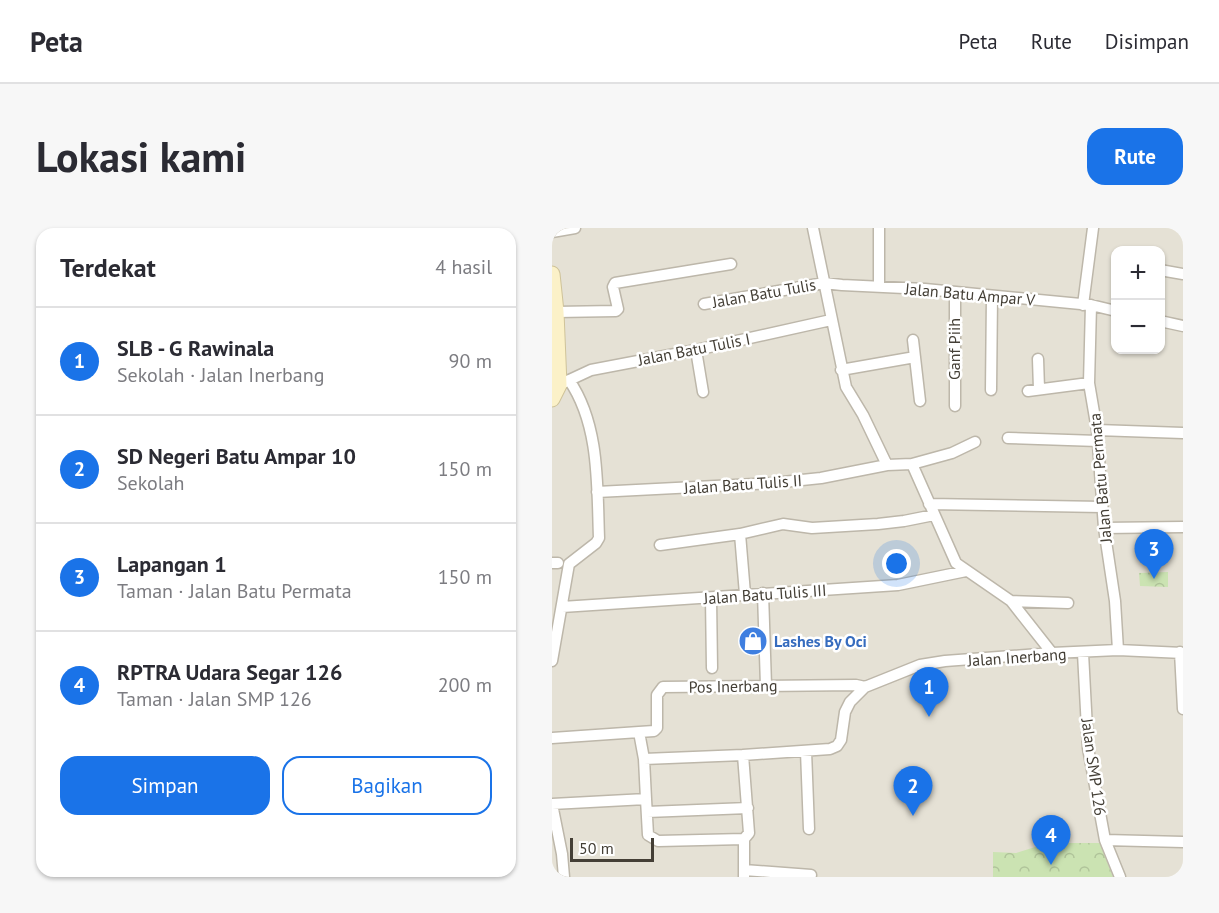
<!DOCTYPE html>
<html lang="id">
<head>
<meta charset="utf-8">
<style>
	:root { --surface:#fff; --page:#f7f7f7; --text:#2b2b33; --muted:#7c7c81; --line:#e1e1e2; --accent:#1a73e8 }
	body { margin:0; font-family:"PT Sans",sans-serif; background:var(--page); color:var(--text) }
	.controls { position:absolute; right:18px; top:18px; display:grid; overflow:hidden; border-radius:12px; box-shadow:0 2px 4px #0004 }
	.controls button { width:54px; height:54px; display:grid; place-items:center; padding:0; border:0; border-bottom:2px solid var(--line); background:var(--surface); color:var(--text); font:30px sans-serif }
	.scale { position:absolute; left:18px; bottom:15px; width:84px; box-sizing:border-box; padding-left:6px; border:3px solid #443f36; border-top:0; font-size:16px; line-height:21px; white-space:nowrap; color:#443f36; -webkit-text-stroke:4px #fff; paint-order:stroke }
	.you { position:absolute; left:345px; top:336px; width:21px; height:21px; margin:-15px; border:4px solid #fff; border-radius:50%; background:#1a73e8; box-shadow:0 0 0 9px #1a73e833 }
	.badge { display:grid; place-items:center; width:39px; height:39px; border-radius:50%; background:var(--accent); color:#fff; font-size:20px; font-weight:700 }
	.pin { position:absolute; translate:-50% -50px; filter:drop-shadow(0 2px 3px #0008) }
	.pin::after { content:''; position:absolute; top:32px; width:21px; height:18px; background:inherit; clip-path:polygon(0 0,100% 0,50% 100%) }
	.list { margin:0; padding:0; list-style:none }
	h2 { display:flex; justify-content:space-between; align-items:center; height:78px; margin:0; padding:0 24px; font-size:26px }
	h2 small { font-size:20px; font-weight:400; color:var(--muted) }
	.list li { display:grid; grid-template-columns:39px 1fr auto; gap:18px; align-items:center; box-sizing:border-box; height:108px; padding:0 24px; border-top:2px solid var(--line) }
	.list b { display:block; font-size:22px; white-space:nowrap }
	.list p { margin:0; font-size:20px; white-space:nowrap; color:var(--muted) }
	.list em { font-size:20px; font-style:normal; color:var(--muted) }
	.actions { display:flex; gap:12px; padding:18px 24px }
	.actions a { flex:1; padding:14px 0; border:2px solid var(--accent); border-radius:18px; text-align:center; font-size:21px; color:var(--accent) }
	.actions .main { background:var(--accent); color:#fff }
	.map { position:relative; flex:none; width:631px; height:649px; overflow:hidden; border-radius:18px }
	header { display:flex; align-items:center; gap:36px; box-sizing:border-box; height:84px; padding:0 30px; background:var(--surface); border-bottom:2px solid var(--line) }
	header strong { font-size:28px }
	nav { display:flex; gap:33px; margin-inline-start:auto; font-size:21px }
	.intro { display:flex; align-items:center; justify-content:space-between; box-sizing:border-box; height:144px; padding:0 36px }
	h1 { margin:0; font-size:42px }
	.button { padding:15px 27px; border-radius:18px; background:var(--accent); color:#fff; font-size:21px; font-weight:700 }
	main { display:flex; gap:36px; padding:0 36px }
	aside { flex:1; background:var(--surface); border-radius:18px; box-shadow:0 2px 4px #0004 }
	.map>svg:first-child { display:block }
	.residential { fill:#e5e1d5; fill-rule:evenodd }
	.forest { fill:url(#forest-crowns) }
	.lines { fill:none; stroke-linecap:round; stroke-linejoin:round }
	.street-casing { stroke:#bdb7aa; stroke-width:13 }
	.secondary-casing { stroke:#cfc399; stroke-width:17 }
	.street { stroke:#fff; stroke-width:10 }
	.secondary { stroke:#fbf1c8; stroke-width:15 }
	.labels { text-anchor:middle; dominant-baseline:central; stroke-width:5; stroke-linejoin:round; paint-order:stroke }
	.street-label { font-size:16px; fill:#443f36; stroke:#fff }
	.shop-label { font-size:16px; font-weight:bold; fill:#366cbe; stroke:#fff; text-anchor:start }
</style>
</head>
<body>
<header>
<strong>Peta</strong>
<nav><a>Peta</a><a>Rute</a><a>Disimpan</a></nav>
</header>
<div class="intro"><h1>Lokasi kami</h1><a class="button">Rute</a></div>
<main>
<aside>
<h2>Terdekat<small>4 hasil</small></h2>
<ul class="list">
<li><span class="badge">1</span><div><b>SLB - G Rawinala</b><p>Sekolah · Jalan Inerbang</p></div><em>90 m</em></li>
<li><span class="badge">2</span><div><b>SD Negeri Batu Ampar 10</b><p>Sekolah</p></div><em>150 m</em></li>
<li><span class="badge">3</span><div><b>Lapangan 1</b><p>Taman · Jalan Batu Permata</p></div><em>150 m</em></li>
<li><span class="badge">4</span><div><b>RPTRA Udara Segar 126</b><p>Taman · Jalan SMP 126</p></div><em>200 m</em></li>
</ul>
<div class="actions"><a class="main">Simpan</a><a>Bagikan</a></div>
</aside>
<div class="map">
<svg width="631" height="649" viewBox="0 0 631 649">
	<defs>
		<pattern id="forest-crowns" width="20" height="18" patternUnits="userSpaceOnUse" patternTransform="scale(1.5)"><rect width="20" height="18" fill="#cbe3b2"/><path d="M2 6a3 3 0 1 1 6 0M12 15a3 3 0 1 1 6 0" fill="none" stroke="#b0c49a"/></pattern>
	</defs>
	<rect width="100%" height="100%" fill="#f2efe6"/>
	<path class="residential" d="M0,0H631V649H0ZM564,22H608V122H564Z"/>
	<path class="forest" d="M616,344V359L588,358L587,345Z
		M496,615H548L561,649H441V624L464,625Z"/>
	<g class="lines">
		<g class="street-casing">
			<path id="street" d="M261,0L294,159L311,187L335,237L360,236L404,335L459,373L500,425
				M327,0V59
				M0,4L23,0
				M608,42L631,46
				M403,64V178
				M152,76L272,55L290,57L373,61L539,77L564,83
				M531,77L541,0
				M539,77L537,155L545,202L552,300L563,373L566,422
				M4,84L64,83L66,81L61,59L63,55L179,36
				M608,93L631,98
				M361,112L368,173
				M144,122L151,164
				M486,131L487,161
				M289,142L363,129
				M11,155L39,142L144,122L279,92
				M439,162L440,68
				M476,163L537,155
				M545,202L631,205
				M456,210L546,213
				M360,236L400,225L423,214
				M45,264L221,255L269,250L335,237
				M377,276L550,279
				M552,300L631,299
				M188,306L193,366
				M108,317L188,306L231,296L260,300L326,296L352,293L382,287
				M0,335H6
				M211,365L214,458
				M159,370L160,440
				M459,373L516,375
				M10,379L346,357L414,343
				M628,424L631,481
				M531,425L536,520L553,612L568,649
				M0,433L17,336L44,315L47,310C45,258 48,197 17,152
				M87,504L102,503L105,500V467L111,459L304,457L313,459
				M0,510L87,504L92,531L191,527L278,521L285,518L289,512L293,484L298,474L313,459L368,437L393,433L500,425L566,422L631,425
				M254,523L257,601
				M191,527L197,605L192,611
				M94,571L96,607L106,613L192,611
				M0,576L94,571L92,531
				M0,576L10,626L12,649
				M95,584L196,580
				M553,612L631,614
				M192,642L259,647
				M192,649V611"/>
		</g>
		<g class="secondary-casing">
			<path id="secondary" d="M0,46L4,84L7,157L0,171"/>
		</g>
		<use href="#street" class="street"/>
		<use href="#secondary" class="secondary"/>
	</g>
	<defs>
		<g id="shop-disc" transform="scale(1.5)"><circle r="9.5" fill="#3f7fe0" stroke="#fff"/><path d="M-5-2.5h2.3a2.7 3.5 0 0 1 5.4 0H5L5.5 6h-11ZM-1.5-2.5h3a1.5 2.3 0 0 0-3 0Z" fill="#fff"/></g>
	</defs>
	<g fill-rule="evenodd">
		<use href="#shop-disc" x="201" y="413"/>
	</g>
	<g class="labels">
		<g class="street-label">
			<text transform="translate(212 65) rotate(-10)">Jalan Batu Tulis</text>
			<text transform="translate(418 66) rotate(5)">Jalan Batu Ampar V</text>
			<text transform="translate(142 121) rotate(-11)">Jalan Batu Tulis I</text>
			<text transform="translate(402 121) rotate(-90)">Ganf Piih</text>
			<text transform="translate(548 250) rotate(-95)">Jalan Batu Permata</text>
			<text transform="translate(191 256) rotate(-4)">Jalan Batu Tulis II</text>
			<text transform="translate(213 366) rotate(-4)">Jalan Batu Tulis III</text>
			<text transform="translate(465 429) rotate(-4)">Jalan Inerbang</text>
			<text transform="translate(181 458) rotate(-1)">Pos Inerbang</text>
			<text transform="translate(542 539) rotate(82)">Jalan SMP 126</text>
		</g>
		<g class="shop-label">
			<text x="222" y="413">Lashes By Oci</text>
		</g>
	</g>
</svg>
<div class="controls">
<button>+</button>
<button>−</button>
</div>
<div class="scale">50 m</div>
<div class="you"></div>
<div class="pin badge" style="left:377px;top:489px">1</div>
<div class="pin badge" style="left:361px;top:588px">2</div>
<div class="pin badge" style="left:602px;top:351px">3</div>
<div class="pin badge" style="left:499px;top:637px">4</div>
</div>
</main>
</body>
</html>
